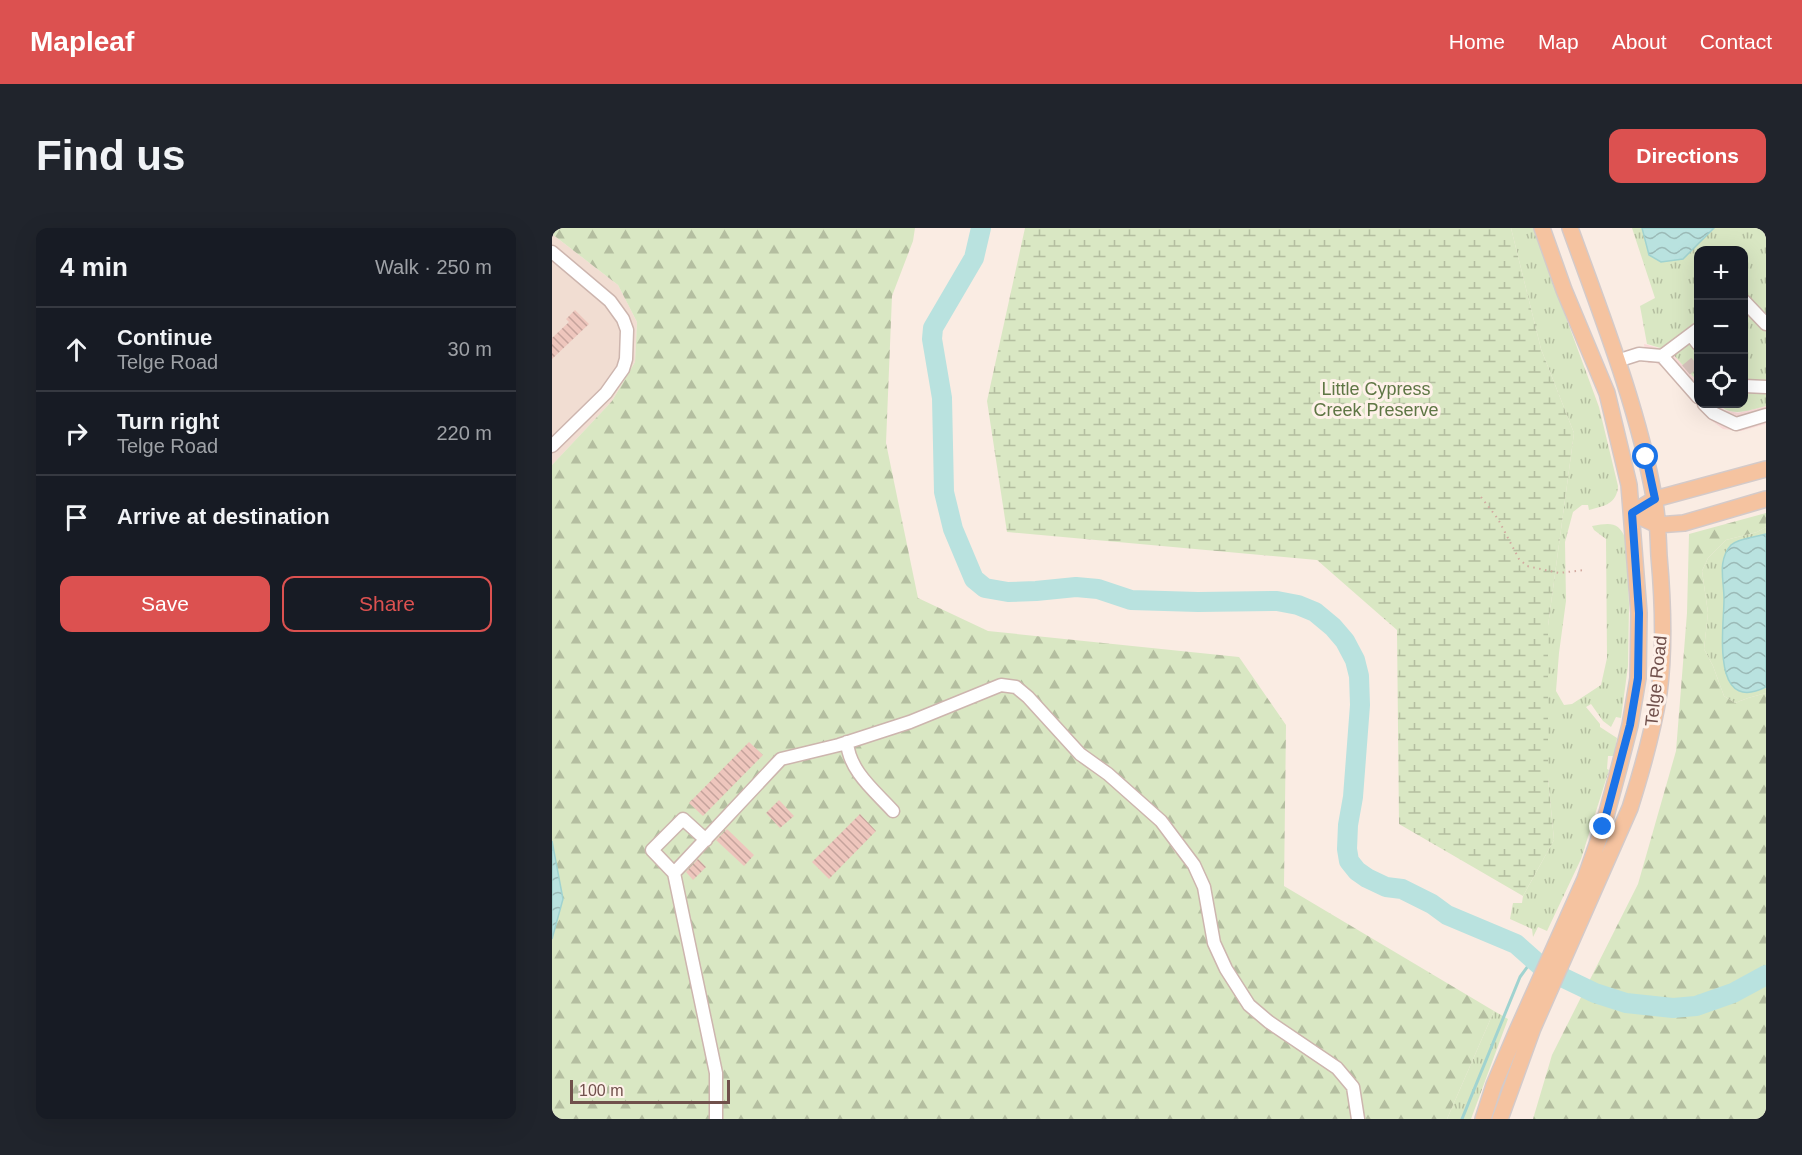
<!DOCTYPE html>
<html lang="en">
<head>
<meta charset="utf-8">
<style>
	:root { --surface:#171b24; --page:#20242c; --text:#f1f3f6; --muted:#9ea1a6; --line:#363941; --accent:#dc5150 }
	body { margin:0; font-family:Helvetica,sans-serif; background:var(--page); color:var(--text) }
	.controls { position:absolute; right:18px; top:18px; display:grid; overflow:hidden; border-radius:12px; box-shadow:0 6px 24px #0002 }
	.controls button { width:54px; height:54px; display:grid; place-items:center; padding:0; border:0; border-bottom:2px solid var(--line); background:var(--surface); color:var(--text); font:30px sans-serif }
	.scale { position:absolute; left:18px; bottom:15px; width:160px; box-sizing:border-box; padding-left:6px; border:3px solid #70504b; border-top:0; font-size:16px; line-height:21px; white-space:nowrap; color:#70504b; -webkit-text-stroke:4px #fef1e9; paint-order:stroke }
	.stop { position:absolute; width:18px; height:18px; margin:-14px; border:4px solid #1a73e8; border-radius:50%; background:#fff }
	.stop.end { background:#1a73e8; border-color:#fff; box-shadow:0 2px 6px #0008 }
	.list { margin:0; padding:0; list-style:none }
	h2 { display:flex; justify-content:space-between; align-items:center; height:78px; margin:0; padding:0 24px; font-size:26px }
	h2 small { font-size:20px; font-weight:400; color:var(--muted) }
	.list li { display:grid; grid-template-columns:39px 1fr auto; gap:18px; align-items:center; box-sizing:border-box; height:84px; padding:0 24px; border-top:2px solid var(--line) }
	.list b { display:block; font-size:22px; white-space:nowrap }
	.list p { margin:0; font-size:20px; white-space:nowrap; color:var(--muted) }
	.list em { font-size:20px; font-style:normal; color:var(--muted) }
	.actions { display:flex; gap:12px; padding:18px 24px }
	.actions a { flex:1; padding:14px 0; border:2px solid var(--accent); border-radius:12px; text-align:center; font-size:21px; color:var(--accent) }
	.actions .main { background:var(--accent); color:#fff }
	.icon { flex:none; width:33px; height:33px; fill:none; stroke:currentColor; stroke-width:2; stroke-linecap:round; stroke-linejoin:round }
	.map { position:relative; flex:none; width:1214px; height:891px; overflow:hidden; border-radius:12px }
	header { display:flex; align-items:center; gap:36px; box-sizing:border-box; height:84px; padding:0 30px; background:var(--accent); color:#fff }
	header strong { font-size:28px }
	nav { display:flex; gap:33px; margin-inline-start:auto; font-size:21px }
	.intro { display:flex; align-items:center; justify-content:space-between; box-sizing:border-box; height:144px; padding:0 36px }
	h1 { margin:0; font-size:42px }
	.button { padding:15px 27px; border-radius:12px; background:var(--accent); color:#fff; font-size:21px; font-weight:700 }
	main { display:flex; gap:36px; padding:0 36px }
	aside { flex:1; background:var(--surface); border-radius:12px; box-shadow:0 6px 24px #0002 }
	.map>svg:first-child { display:block }
	.residential { fill:#f1ddd2 }
	.commercial { fill:#fadad8 }
	.grass { fill:url(#grass-tufts) }
	.forest { fill:url(#forest-firs) }
	.wetland { fill:url(#wetland-marsh) }
	.water { fill:url(#water-waves); stroke:#a0d3d0; stroke-width:1.5 }
	.lines { fill:none; stroke-linecap:round; stroke-linejoin:round }
	.stream { stroke:#a0d3d0; stroke-width:3 }
	.river { stroke:#b9e2df; stroke-width:20 }
	.building { fill:url(#building-back-hatch) }
	.minor-tunnel { stroke:#d8c5bd; stroke-width:12; stroke-dasharray:12 6; stroke-linecap:butt }
	.minor-casing { stroke:#cdb5ae; stroke-width:15 }
	.major-casing { stroke:#d4cac9; stroke-width:18 }
	.path { stroke:#d2a9a0; stroke-width:2; stroke-dasharray:1.5 4.5; stroke-linecap:butt }
	.minor { stroke:#fff; stroke-width:12 }
	.major { stroke:#f5c3a0; stroke-width:15 }
	.route { stroke:#1a73e8; stroke-width:8 }
	.labels { text-anchor:middle; dominant-baseline:central; stroke-width:6; stroke-linejoin:round; paint-order:stroke }
	.park-label { font-size:18px; fill:#5e7644; stroke:#fef1e9 }
	.street-label { font-size:18px; fill:#70504b; stroke:#fef1e9 }
</style>
</head>
<body>
<header>
<strong>Mapleaf</strong>
<nav><a>Home</a><a>Map</a><a>About</a><a>Contact</a></nav>
</header>
<div class="intro"><h1>Find us</h1><a class="button">Directions</a></div>
<main>
<aside>
<h2>4 min<small>Walk · 250 m</small></h2>
<ul class="list">
<li><svg class="icon" aria-label="ahead" viewBox="0 0 24 24"><path d="M12 20V5M6 11l6-6 6 6"/></svg><div><b>Continue</b><p>Telge Road</p></div><em>30 m</em></li>
<li><svg class="icon" aria-label="right" viewBox="0 0 24 24"><path d="M7 20v-9h11M14 6l5 5-5 5"/></svg><div><b>Turn right</b><p>Telge Road</p></div><em>220 m</em></li>
<li><svg class="icon" aria-label="arrive" viewBox="0 0 24 24"><path d="M6 21V4h12l-3 4 3 4H6"/></svg><div><b>Arrive at destination</b></div></li>
</ul>
<div class="actions"><a class="main">Save</a><a>Share</a></div>
</aside>
<div class="map">
<svg width="1214" height="891" viewBox="0 0 1214 891">
	<defs>
		<pattern id="grass-tufts" width="24" height="20" patternUnits="userSpaceOnUse" patternTransform="scale(1.5)"><rect width="24" height="20" fill="#d9e7c3"/><path d="M3 7l-1-3M5 7V3M7 7l1-3M15 17l-1-3M17 17v-4M19 17l1-3" fill="none" stroke="#b4bea0"/></pattern>
		<pattern id="forest-firs" width="22" height="20" patternUnits="userSpaceOnUse" patternTransform="scale(1.5)"><rect width="22" height="20" fill="#d9e7c3"/><path d="M5 1l3.5 6h-7zM16 11l3.5 6h-7z" fill="#b4bea0"/></pattern>
		<pattern id="wetland-marsh" width="20" height="14" patternUnits="userSpaceOnUse" patternTransform="scale(1.5)"><rect width="20" height="14" fill="#d9e7c3"/><path d="M1 5h8M5 5V1M11 12h8M15 12V8" fill="none" stroke="#b4bea0"/></pattern>
		<pattern id="water-waves" width="16" height="10" patternUnits="userSpaceOnUse" patternTransform="scale(1.5)"><rect width="16" height="10" fill="#b9e2df"/><path d="M0 5q4-4 8 0t8 0" fill="none" stroke="#9bbab7"/></pattern>
		<pattern id="building-back-hatch" width="6" height="6" patternUnits="userSpaceOnUse" patternTransform="scale(1.5)"><rect width="6" height="6" fill="#eec6bd"/><path d="M-1 5l2 2M0 0l6 6M5-1l2 2" fill="none" stroke="#c5a39c"/></pattern>
	</defs>
	<rect width="100%" height="100%" fill="#faece3"/>
	<path class="residential" d="M0,6L66,57L85,94L83,134L60,173L0,237Z"/>
	<path class="commercial" d="M1092,116L1118,123L1146,154V176H1166L1172,182L1186,185L1214,178V196L1189,203L1171,201L1156,190L1114,141L1104,135H1096Z"/>
	<path class="grass" d="M959,0H981L1047,179L1066,258C1065,276 1052,278 1037,282L1036,277H1030L1021,284L1013,314L1014,373L1007,425L1004,463L1012,477L1020,476L1049,457L1055,430L1054,311L1042,302L1040,298C1058,295 1067,293 1074,312L1077,376L1076,438L1069,490L1064,489L1059,499L1051,493L1039,476L1034,479L1048,496V499L1065,510L1062,528H1056L1055,541L1057,542L1029,631L995,703L986,699L981,709L980,701L958,691L961,675H970L971,668L1002,612L996,550V398L1022,205L989,121Z
		M1080,0H1214V178C1197,182 1180,190 1166,176H1192V22H1146V154L1118,123L1095,116L1088,78L1103,70Z
		M1214,299V465L1196,470L1183,475L1172,468L1161,438L1152,421L1156,385L1150,343L1156,330L1174,312L1205,304Z
		M942,783L956,791L919,891H895Z"/>
	<path class="forest" d="M0,0H363L361,13L340,68L334,215L366,370L436,403L687,429L734,497L732,658L942,783L895,891H0V237L60,173L83,134L85,94L66,57L0,6Z
		M1214,285V299L1205,304L1174,312L1156,330L1150,343L1156,385L1152,421L1161,438L1172,468L1183,475L1196,470L1214,465V891H981L1000,827L1086,656L1124,523L1135,385L1137,306Z"/>
	<path class="wetland" d="M473,0H959L989,121L1022,205L996,398V550L1002,612L971,668L847,596L845,402L765,332L455,304L435,173Z"/>
	<path class="water" d="M1090,0H1162L1131,31L1109,34L1097,27Z
		M1214,306V459C1158,487 1172,399 1172,371C1172,352 1165,333 1179,317C1186,310 1204,309 1214,306Z
		M0,613L11,671L0,711Z"/>
	<g class="lines">
		<path class="stream" d="M910,891L968,749L981,731"/>
		<path class="river" d="M429,0L422,30L381,100L380,111L390,170L392,264L401,301L422,351L433,360L456,364L484,363L524,359L546,361L579,372L646,374L725,373L746,377L763,384L781,399L793,413L803,432L807,448L808,477L801,569L796,597L795,621L797,633L805,643L815,650L834,659L850,661L880,676L895,687L964,716L991,740L1043,765L1074,775L1121,780L1144,778L1181,765L1214,747"/>
	</g>
	<path class="building" d="M23,82L37,96L0,131V110L17,94L14,91Z
		M197,514L211,527L151,588L137,575Z
		M227,572L242,588L228,600L214,585Z
		M308,586L324,603L277,651L260,634Z
		M175,601L202,627L192,638L164,612Z
		M146,631L154,639L141,652L134,644Z"/>
	<g class="lines">
		<path class="minor-tunnel" d="M1134,142L1146,132"/>
		<g class="minor-casing">
			<path id="minor" d="M0,24L58,73L71,91L75,102L74,131L71,141L54,165L0,218
				M1192,73L1214,96
				M1139,107L1146,116
				M1110,128L1146,101
				M1065,133L1087,126L1110,128L1146,169
				M1192,158L1214,159
				M1152,176L1161,185L1184,196L1214,187
				M295,514C297,543 323,563 341,583
				M154,612L131,591L100,622L122,645L164,845V891
				M122,645L229,531L287,517L358,494L449,457L464,459L476,469L528,526L556,546L609,593L642,637L652,659L662,715L674,741L697,777L717,794L785,840L801,859L806,891"/>
		</g>
		<g class="major-casing">
			<path id="major" d="M1080,285L1103,271L1214,241
				M1080,285L1105,297L1132,295L1214,271
				M931,891L942,857L964,805L1033,651L1051,599L1067,540L1078,497L1086,450L1087,385L1077,257L1055,165L1012,62L990,0
				M948,891L981,800L1078,580C1090,542 1101,504 1107,465C1113,420 1111,373 1107,328C1106,309 1106,288 1102,269C1086,179 1049,86 1018,0"/>
		</g>
		<path class="path" d="M929,269L946,291L967,331L975,338L1007,345L1032,342"/>
		<use href="#minor" class="minor"/>
		<use href="#major" class="major"/>
	</g>
	<g class="lines">
		<path class="route" d="M1051,599L1078,497L1086,450L1087,385L1080,285L1103,271L1094,229"/>
	</g>
	<g class="labels">
		<g class="park-label">
			<text x="824" y="161">Little Cypress<tspan x="824" dy="21">Creek Preserve</tspan></text>
		</g>
		<g class="street-label">
			<text transform="translate(1104 453) rotate(-84)">Telge Road</text>
		</g>
	</g>
</svg>
<div class="controls">
<button>+</button>
<button>−</button>
<button><svg class="icon" aria-label="locate" viewBox="0 0 24 24"><circle cx="12" cy="12" r="6"/><path d="M12 2v4M12 18v4M2 12h4M18 12h4"/></svg></button>
</div>
<div class="scale">100 m</div>
<div class="stop" style="left:1094px;top:229px"></div>
<div class="stop end" style="left:1051px;top:599px"></div>
</div>
</main>
</body>
</html>
